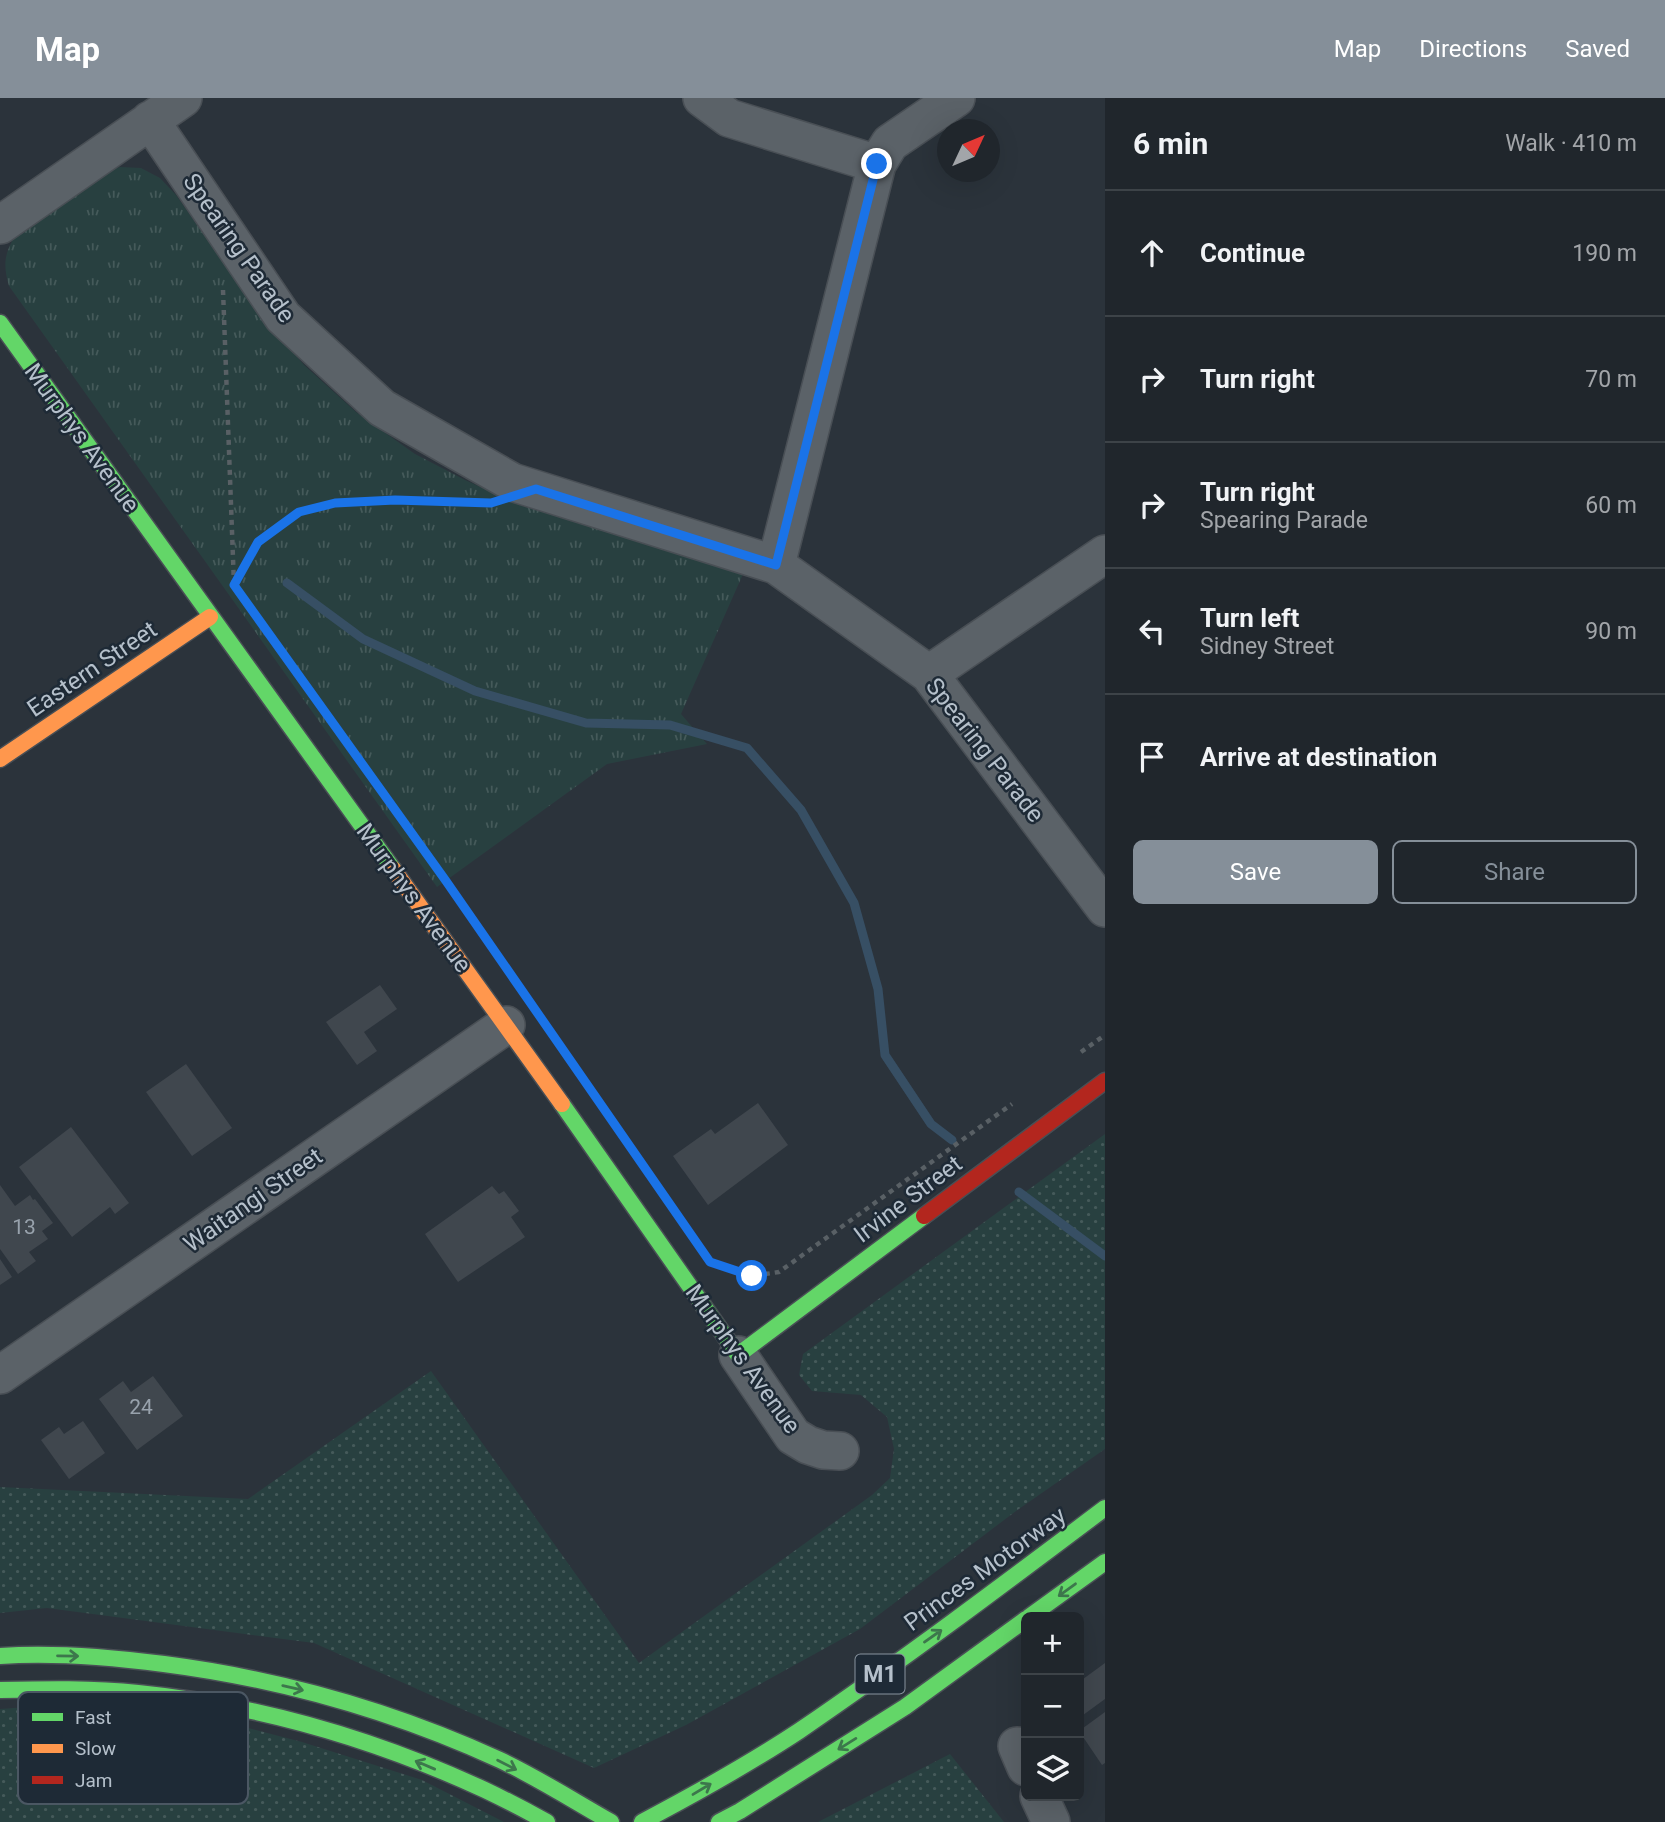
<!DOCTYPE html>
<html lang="en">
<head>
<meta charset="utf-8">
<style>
	:root { --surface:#20262c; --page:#2d3238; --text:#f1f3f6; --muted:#a2a5a9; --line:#3d4348; --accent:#858f99 }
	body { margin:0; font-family:Roboto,sans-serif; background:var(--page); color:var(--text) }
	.controls { position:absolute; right:21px; bottom:21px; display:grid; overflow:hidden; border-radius:10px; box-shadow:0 7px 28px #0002 }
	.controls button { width:63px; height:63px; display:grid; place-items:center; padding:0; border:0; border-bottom:2px solid var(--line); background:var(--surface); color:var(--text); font:35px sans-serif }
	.compass { position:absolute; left:937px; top:21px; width:63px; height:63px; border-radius:50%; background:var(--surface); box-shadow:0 7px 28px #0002; rotate:46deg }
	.stop { position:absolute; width:21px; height:21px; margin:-16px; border:5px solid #1a73e8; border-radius:50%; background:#fff }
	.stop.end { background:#1a73e8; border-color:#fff; box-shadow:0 2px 7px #0008 }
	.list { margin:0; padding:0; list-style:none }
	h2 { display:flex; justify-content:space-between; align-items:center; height:91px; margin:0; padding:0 28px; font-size:30px }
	h2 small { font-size:23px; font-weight:400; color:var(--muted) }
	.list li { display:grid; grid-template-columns:46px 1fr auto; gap:21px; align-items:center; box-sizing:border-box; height:126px; padding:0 28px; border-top:2px solid var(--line) }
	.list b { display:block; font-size:26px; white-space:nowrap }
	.list p { margin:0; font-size:23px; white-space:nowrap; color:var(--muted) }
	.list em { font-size:23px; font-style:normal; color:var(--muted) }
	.actions { display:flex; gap:14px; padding:21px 28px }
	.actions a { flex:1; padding:16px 0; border:2px solid var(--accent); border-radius:10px; text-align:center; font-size:24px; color:var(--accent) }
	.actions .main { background:var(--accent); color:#fff }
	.icon { flex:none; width:38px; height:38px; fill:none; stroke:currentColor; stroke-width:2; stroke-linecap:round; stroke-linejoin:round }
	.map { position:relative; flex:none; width:1105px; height:1724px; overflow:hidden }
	header { display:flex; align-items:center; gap:42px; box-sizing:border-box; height:98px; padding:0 35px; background:var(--accent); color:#fff }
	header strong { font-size:33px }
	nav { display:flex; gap:38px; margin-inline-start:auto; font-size:24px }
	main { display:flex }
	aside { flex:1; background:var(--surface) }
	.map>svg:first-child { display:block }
	.grass { fill:url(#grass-dots) }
	.park { fill:url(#park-tufts) }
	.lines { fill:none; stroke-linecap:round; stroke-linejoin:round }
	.stream { stroke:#374f64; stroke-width:9 }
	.building { fill:#40474e }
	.street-casing { stroke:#494f55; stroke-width:40 }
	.fast-casing { stroke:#494f55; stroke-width:19 }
	.slow-casing { stroke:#494f55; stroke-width:19 }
	.jam-casing { stroke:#494f55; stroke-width:19 }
	.path { stroke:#596065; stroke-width:4.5; stroke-dasharray:5 5; stroke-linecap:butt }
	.street { stroke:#5b6268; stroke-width:37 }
	.fast { stroke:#63d668; stroke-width:16 }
	.slow { stroke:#ff974d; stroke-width:16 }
	.jam { stroke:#b3261e; stroke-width:16 }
	.oneway { stroke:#3d774c }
	.route { stroke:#1a73e8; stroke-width:9 }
	.labels { text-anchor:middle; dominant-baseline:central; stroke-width:5; stroke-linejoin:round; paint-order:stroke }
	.number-label { font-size:21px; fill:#98a2ac }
	.shield { fill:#1e2a36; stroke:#88939e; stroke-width:2 }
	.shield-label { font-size:23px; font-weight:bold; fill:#b5c0cb }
	.street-label { font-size:24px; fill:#b5c0cb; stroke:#1e2a36 }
	.key { fill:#1e2a36; stroke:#4b5763; stroke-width:2 }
	.key-label { font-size:19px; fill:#b5c0cb }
</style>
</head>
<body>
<header>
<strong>Map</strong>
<nav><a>Map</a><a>Directions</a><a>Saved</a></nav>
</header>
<main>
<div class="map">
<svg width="1105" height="1724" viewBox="0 0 1105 1724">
	<defs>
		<pattern id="grass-dots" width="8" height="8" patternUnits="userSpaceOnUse" patternTransform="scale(1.75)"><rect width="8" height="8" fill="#284040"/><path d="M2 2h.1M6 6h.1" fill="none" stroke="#455a5a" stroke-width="1.8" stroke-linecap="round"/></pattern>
		<pattern id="park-tufts" width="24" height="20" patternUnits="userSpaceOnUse" patternTransform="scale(1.75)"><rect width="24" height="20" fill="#284040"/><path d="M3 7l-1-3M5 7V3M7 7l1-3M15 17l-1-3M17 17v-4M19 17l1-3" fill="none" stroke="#455a5a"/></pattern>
	</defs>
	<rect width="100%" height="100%" fill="#2b333b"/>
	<path class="grass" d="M1105,1036V1351L1016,1413L860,1531L686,1627L594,1670L314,1545L47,1510L0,1515V1389L248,1401L431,1273L639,1565L872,1397L890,1380L894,1351L887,1319L861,1297L812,1293L799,1277L803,1256Z
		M83,1605L187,1614L302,1644L422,1682L504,1724H0V1611Z
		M950,1656L1004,1724H818Z"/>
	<path class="park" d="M120,69L141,70L160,80L176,97L256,211L304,267L356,314L415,356L465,382L522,408L638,440L743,476L681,616L707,646L607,666L437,789L9,188C2,164 5,153 19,132L100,75Z"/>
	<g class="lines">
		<path class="stream" d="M287,485L363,541L475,593L586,625L670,627L747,650L801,712L854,805L878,891L885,957L931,1026L952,1042
			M1019,1094L1105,1158"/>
	</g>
	<path class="building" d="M380,887L397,911L364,934L377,953L357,967L326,924Z
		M186,966L232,1030L192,1058L146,994Z
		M758,1005L788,1047L708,1107L673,1058L711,1031L715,1036Z
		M71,1029L129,1105L115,1116L110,1109L72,1139L19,1069Z
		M0,1087L15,1108L30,1097L33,1102L35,1101L53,1125L42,1133L48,1141L29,1154L36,1163L18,1176L0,1151Z
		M492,1088L499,1096L504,1093L519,1113L511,1119L525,1139L458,1184L425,1136Z
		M0,1161L12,1179L0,1187Z
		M153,1278L183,1318L137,1352L99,1301L123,1283L131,1294Z
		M83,1323L105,1355L69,1381L41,1342L59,1329L64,1336Z
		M1105,1565V1601L1079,1620V1584Z
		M1105,1614V1665L1102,1667L1079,1633Z"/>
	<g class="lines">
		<g class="street-casing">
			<path id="street" d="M702,0L729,20L877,66
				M150,22L283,219L382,310L512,384L776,467L929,576L1105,810
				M0,127L183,0
				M776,467L877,66L890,45L956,0
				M929,576L1105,456
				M738,1257L793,1338L808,1347L823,1352L840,1353
				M0,1277L506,927
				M1017,1648L1026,1669
				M1039,1698L1051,1724"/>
		</g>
		<g class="fast-casing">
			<path id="fast" d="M0,225L393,771
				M562,1006L738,1257L924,1118
				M1029,1519L1105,1464
				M0,1558C55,1554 110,1559 164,1566C280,1581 393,1613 500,1662C538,1680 574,1703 611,1724
				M0,1592C46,1591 92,1590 138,1595C258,1607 377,1642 485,1692C506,1702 527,1713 547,1724
				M642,1724C695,1696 749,1666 799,1633C903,1562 1004,1486 1105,1410
				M719,1724L740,1713L905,1609L1026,1521"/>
		</g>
		<g class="slow-casing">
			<path id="slow" d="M0,661L210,519
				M393,771L562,1006"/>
		</g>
		<g class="jam-casing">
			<path id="jam" d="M924,1118L1105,983"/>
		</g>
		<path class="path" d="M223,192L234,487L237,490
			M235,486L258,444L299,414L335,405L395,402L477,405
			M1081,954L1105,937
			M717,1166L752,1178L779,1174L1012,1006"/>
		<use href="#street" class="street"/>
		<use href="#fast" class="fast"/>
		<use href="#slow" class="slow"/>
		<use href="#jam" class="jam"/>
	</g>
	<defs><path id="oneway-shaft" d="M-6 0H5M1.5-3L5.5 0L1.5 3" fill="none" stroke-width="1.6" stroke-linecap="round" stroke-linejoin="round" transform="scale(1.75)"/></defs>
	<g class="oneway">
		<use href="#oneway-shaft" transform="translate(1067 1492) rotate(144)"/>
		<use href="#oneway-shaft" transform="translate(933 1538) rotate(-35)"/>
		<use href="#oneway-shaft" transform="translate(68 1558) rotate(1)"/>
		<use href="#oneway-shaft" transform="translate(293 1590) rotate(13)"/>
		<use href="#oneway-shaft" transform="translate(847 1646) rotate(148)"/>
		<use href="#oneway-shaft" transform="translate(425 1667) rotate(-157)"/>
		<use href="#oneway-shaft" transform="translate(507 1667) rotate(27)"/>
		<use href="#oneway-shaft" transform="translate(702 1691) rotate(-31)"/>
	</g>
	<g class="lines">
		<path class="route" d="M752,1178L710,1164L446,783L234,487L258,444L299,414L335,405L395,402L491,405L536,391L776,467L877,66"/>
	</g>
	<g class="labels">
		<g class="number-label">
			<text x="24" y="1129">13</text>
			<text x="141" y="1309">24</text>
		</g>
		<rect class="shield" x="855.5" y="1556.5" width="49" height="39" rx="5"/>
		<g class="shield-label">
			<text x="880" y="1576">M1</text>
		</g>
		<g class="street-label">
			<text transform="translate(239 150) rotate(55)">Spearing Parade</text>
			<text transform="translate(82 340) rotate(54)">Murphys Avenue</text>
			<text transform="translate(92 571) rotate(-34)">Eastern Street</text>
			<text transform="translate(985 652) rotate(52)">Spearing Parade</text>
			<text transform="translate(414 800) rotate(54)">Murphys Avenue</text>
			<text transform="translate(908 1101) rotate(-37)">Irvine Street</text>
			<text transform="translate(253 1102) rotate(-35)">Waitangi Street</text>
			<text transform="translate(743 1261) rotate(54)">Murphys Avenue</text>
			<text transform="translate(985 1471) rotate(-36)">Princes Motorway</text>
		</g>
	</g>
	<rect x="18" y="1594" width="230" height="112" rx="10" class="key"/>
	<rect x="32" y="1615" width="31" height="8" fill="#63d668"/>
	<rect x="32" y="1646" width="31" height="9" fill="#ff974d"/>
	<rect x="32" y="1678" width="31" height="8" fill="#b3261e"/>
	<g class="key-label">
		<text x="75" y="1626">Fast</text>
		<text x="75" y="1657">Slow</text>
		<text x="75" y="1689">Jam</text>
	</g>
</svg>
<div class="controls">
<button>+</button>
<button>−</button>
<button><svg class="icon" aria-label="layers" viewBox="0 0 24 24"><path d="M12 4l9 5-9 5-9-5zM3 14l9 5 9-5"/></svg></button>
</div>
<svg class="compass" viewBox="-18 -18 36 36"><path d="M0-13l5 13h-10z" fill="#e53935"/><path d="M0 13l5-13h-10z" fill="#a2a5a9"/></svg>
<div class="stop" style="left:752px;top:1178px"></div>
<div class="stop end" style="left:877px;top:66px"></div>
</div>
<aside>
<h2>6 min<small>Walk · 410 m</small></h2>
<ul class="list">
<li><svg class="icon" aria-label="ahead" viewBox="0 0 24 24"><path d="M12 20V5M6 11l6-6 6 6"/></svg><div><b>Continue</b></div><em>190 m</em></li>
<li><svg class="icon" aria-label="right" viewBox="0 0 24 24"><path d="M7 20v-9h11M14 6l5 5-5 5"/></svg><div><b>Turn right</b></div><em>70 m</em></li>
<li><svg class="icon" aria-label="right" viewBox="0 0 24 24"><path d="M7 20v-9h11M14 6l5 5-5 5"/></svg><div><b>Turn right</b><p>Spearing Parade</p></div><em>60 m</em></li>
<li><svg class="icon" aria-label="left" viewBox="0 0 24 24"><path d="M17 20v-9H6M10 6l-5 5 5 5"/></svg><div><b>Turn left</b><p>Sidney Street</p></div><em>90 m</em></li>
<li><svg class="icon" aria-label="arrive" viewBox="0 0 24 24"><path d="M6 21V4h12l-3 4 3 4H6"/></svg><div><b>Arrive at destination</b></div></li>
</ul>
<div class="actions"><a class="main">Save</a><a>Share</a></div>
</aside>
</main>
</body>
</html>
